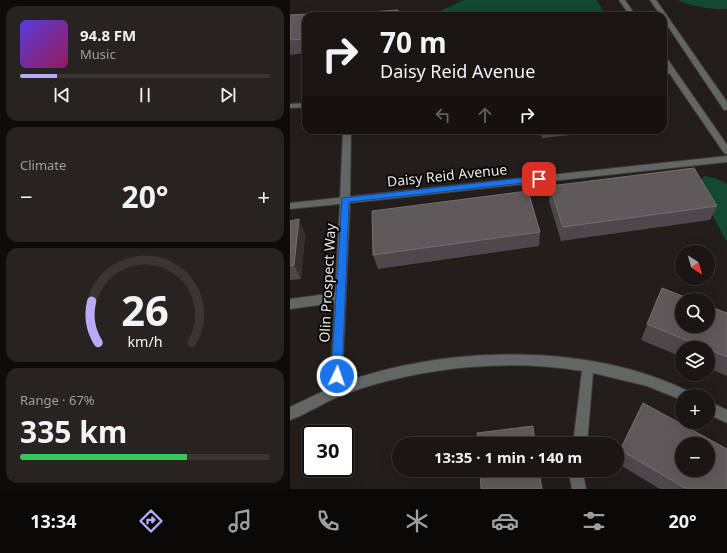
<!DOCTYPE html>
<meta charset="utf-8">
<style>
:root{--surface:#1a1613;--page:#272321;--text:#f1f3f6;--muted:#9f9fa0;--line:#383533;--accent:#b8abf7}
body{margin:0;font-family:"Noto Sans",sans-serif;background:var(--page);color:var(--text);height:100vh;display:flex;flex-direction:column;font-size:15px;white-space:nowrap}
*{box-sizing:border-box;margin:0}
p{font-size:13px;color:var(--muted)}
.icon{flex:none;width:22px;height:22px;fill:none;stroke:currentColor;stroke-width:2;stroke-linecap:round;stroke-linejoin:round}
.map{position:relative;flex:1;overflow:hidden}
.sheet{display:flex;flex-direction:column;gap:6px;padding:6px;background:#0e0c0a;width:290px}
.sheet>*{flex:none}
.guide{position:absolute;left:12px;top:12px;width:365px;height:122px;border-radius:12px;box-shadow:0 4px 16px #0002,0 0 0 1px var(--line);background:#1a1613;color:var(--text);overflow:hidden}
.needle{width:26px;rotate:143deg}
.controls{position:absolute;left:385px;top:245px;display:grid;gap:8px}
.controls a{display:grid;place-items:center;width:40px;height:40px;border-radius:50%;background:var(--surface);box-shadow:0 4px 16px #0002,0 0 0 1px var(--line);font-size:20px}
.speed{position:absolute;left:12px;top:425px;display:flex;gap:8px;font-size:20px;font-weight:700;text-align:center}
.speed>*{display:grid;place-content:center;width:52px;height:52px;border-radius:50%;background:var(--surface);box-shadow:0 4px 16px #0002,0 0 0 1px var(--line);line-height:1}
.speed .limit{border:2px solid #111;border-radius:6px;background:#fff;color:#111}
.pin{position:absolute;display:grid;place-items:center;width:34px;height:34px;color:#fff;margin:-17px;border-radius:8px;box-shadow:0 2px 6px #0006}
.me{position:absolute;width:44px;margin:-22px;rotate:3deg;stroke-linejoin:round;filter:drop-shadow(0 0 3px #0008)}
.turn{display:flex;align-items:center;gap:14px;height:84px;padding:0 12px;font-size:18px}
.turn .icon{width:52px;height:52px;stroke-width:2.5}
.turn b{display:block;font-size:28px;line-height:34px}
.lanes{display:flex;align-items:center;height:38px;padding:0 12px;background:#0003;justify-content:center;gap:20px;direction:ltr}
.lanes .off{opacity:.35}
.big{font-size:30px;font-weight:700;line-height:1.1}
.sheet .card{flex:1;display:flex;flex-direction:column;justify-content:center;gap:6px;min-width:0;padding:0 14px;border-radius:12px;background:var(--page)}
.sheet .dial{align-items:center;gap:0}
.dial svg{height:104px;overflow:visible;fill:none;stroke:var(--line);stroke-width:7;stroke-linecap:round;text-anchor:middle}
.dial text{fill:var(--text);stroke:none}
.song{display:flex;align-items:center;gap:12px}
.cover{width:48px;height:48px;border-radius:6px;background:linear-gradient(135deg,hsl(250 70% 55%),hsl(330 70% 35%))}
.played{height:4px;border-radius:2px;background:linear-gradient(90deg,var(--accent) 15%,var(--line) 15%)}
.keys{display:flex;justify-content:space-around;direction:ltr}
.heat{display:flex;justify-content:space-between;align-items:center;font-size:22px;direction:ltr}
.charge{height:6px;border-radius:3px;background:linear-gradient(90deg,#34c759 67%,var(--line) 0)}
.trip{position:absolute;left:102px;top:437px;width:232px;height:40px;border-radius:20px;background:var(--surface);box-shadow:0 4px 16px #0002,0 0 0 1px var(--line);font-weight:700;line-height:40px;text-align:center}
.menu{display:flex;height:64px;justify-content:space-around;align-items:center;background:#0a0908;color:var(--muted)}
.menu .icon{width:28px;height:28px}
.menu .selected{color:var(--accent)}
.menu b{font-size:18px;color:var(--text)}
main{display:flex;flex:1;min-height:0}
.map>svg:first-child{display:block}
.green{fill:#134833}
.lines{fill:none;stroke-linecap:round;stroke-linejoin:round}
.service-casing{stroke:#3f3a36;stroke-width:2}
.minor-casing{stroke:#3f3a36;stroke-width:2}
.tertiary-casing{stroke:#3f3a36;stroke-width:2}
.service{fill:#626665;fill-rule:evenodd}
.minor{fill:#626665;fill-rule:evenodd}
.tertiary{fill:#626665;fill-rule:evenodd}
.wall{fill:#4e474b}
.shaded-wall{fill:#362f30}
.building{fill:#5f595b;stroke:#756f71;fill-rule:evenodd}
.route{fill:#1a73e8;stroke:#114b97}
.labels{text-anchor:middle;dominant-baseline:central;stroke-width:4;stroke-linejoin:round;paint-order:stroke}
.street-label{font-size:14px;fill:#ece9e5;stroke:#0b0907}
</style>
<main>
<section class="sheet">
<div class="card">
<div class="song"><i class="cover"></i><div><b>94.8 FM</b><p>Music</p></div></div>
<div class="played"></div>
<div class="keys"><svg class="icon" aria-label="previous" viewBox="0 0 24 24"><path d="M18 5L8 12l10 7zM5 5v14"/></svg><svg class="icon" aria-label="pause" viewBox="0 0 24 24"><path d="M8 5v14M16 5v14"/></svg><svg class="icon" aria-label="next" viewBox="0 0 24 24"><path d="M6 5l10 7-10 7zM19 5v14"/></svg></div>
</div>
<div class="card"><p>Climate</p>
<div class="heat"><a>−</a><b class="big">20°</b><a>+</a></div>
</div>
<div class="card dial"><svg viewBox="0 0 100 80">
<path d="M14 69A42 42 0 1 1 86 69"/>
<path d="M14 69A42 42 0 0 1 9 37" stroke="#b8abf7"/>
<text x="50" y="56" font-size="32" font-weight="700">26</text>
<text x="50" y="72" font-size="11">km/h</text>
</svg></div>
<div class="card"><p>Range · 67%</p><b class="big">335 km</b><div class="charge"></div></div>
</section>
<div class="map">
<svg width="437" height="489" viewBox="0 0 437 489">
<rect width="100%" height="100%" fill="#231e19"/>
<g class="green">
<path d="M174,0H307L316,16H151L150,11Z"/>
<path d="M388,0H437V9C423,10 400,6 388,0Z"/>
<path d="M414,176L425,178L437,184V242L407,187Z"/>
</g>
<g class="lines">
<g class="service-casing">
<g id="service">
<path d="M53,130H61L60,200L55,203L50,200Z"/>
<path d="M51,292L55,294L56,297L55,300L51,302L0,309V299Z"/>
</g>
</g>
<g class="minor-casing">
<g id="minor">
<path d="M381,69L385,71L384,73L373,74V70Z"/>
<path d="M16,103V107L0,108V104Z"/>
<path d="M437,156V162L60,203L52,383C157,345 299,342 400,392L402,396H392V400L357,386L303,373L297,444H283L292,371C215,358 128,368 55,394C36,401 19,413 0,420V407L40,388L50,204L0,209V203Z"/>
<path d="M418,401L437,410V423L418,414Z"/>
<path d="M281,470H295L294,479L296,489H282L280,479Z"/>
</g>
</g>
<g class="tertiary-casing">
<g id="tertiary">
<path d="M329,0H335L346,16H340Z"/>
<path d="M360,0H366L437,102V110H434L373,19V16H371Z"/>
<path d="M373,57H376L437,145V154L434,153L373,64Z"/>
</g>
</g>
<use href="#service" class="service"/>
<use href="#minor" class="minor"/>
<use href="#tertiary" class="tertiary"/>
</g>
<g class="wall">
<path d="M20,14L21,16H16V53L0,55V15Z"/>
<path d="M250,130H327L252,138Z"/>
<path d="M260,186L427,206L420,220L271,241L259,201Z"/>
<path d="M0,221L15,234L11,279L0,280Z"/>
<path d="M250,232L249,246L88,269L83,255Z"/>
<path d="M372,288L437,313V376L418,368V348H392V357L351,340Z"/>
<path d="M353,403L437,489H370L327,463V457Z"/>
</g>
<path class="shaded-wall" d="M9,219L15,234L11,279L4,265Z"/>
<g class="building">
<path d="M108,10V16H53V14Z"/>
<path d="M20,14V16H16V33L15,39L0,40V15Z"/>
<path d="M404,168L427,206L273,227L260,186Z"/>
<path d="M238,191L250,232L83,255L82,211Z"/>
<path d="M9,219L4,265L0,266V221Z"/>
<path d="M372,288L402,300H392V326H418V306L437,313V357L418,349V348H415L357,324Z"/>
<path d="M353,403L437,449V489H397L330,450ZM392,444H418V470H392Z"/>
<path d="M243,426L245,444H188L187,433Z"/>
<path d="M190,470H249L252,489H191Z"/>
</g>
<path class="route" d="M249,176L253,179L252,181L59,202L52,376L51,379L47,381L43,379L41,376L52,198Z"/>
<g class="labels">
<g class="street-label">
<text transform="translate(157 175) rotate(-6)">Daisy Reid Avenue</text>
<text transform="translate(37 283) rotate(-87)">Olin Prospect Way</text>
</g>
</g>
</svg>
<div class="controls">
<a><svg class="needle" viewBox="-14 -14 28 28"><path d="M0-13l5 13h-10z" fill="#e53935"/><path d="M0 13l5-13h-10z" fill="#9f9fa0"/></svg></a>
<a><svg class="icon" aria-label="search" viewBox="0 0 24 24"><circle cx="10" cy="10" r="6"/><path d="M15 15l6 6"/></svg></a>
<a><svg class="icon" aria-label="layers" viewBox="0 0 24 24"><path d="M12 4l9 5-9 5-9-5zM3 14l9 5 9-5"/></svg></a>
<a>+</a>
<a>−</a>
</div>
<div class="speed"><div class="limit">30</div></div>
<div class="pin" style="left:249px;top:179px;background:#d93025"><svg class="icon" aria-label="arrive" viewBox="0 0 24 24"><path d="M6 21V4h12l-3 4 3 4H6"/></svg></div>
<svg class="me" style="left:47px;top:376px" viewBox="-20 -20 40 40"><circle r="17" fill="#1a73e8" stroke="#fff" stroke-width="3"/><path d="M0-11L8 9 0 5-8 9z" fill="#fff"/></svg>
<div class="trip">13:35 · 1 min · 140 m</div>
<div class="guide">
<div class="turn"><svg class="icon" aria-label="right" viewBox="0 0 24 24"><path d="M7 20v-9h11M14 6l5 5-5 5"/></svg><div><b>70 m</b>Daisy Reid Avenue</div></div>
<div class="lanes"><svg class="icon off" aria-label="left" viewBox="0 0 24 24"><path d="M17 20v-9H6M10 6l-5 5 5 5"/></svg><svg class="icon off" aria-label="ahead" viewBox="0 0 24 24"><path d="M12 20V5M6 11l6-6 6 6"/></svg><svg class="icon" aria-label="right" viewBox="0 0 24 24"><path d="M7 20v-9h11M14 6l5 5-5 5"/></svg></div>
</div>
</div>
</main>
<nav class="menu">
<b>13:34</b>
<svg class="icon selected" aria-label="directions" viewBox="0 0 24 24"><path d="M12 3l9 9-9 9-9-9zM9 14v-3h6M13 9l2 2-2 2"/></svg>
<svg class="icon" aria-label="music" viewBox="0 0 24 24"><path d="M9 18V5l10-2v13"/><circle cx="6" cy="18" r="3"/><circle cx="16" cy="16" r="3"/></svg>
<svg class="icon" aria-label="phone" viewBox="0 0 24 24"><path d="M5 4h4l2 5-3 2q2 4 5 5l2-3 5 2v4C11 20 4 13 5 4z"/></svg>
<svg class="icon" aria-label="climate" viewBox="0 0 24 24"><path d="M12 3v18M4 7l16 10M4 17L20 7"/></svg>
<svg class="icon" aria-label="car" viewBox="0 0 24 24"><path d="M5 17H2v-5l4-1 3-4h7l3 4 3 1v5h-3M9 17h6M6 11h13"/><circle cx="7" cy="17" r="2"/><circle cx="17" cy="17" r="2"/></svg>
<svg class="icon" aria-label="filters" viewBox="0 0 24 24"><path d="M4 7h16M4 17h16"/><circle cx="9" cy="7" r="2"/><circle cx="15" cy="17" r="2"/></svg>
<b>20°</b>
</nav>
